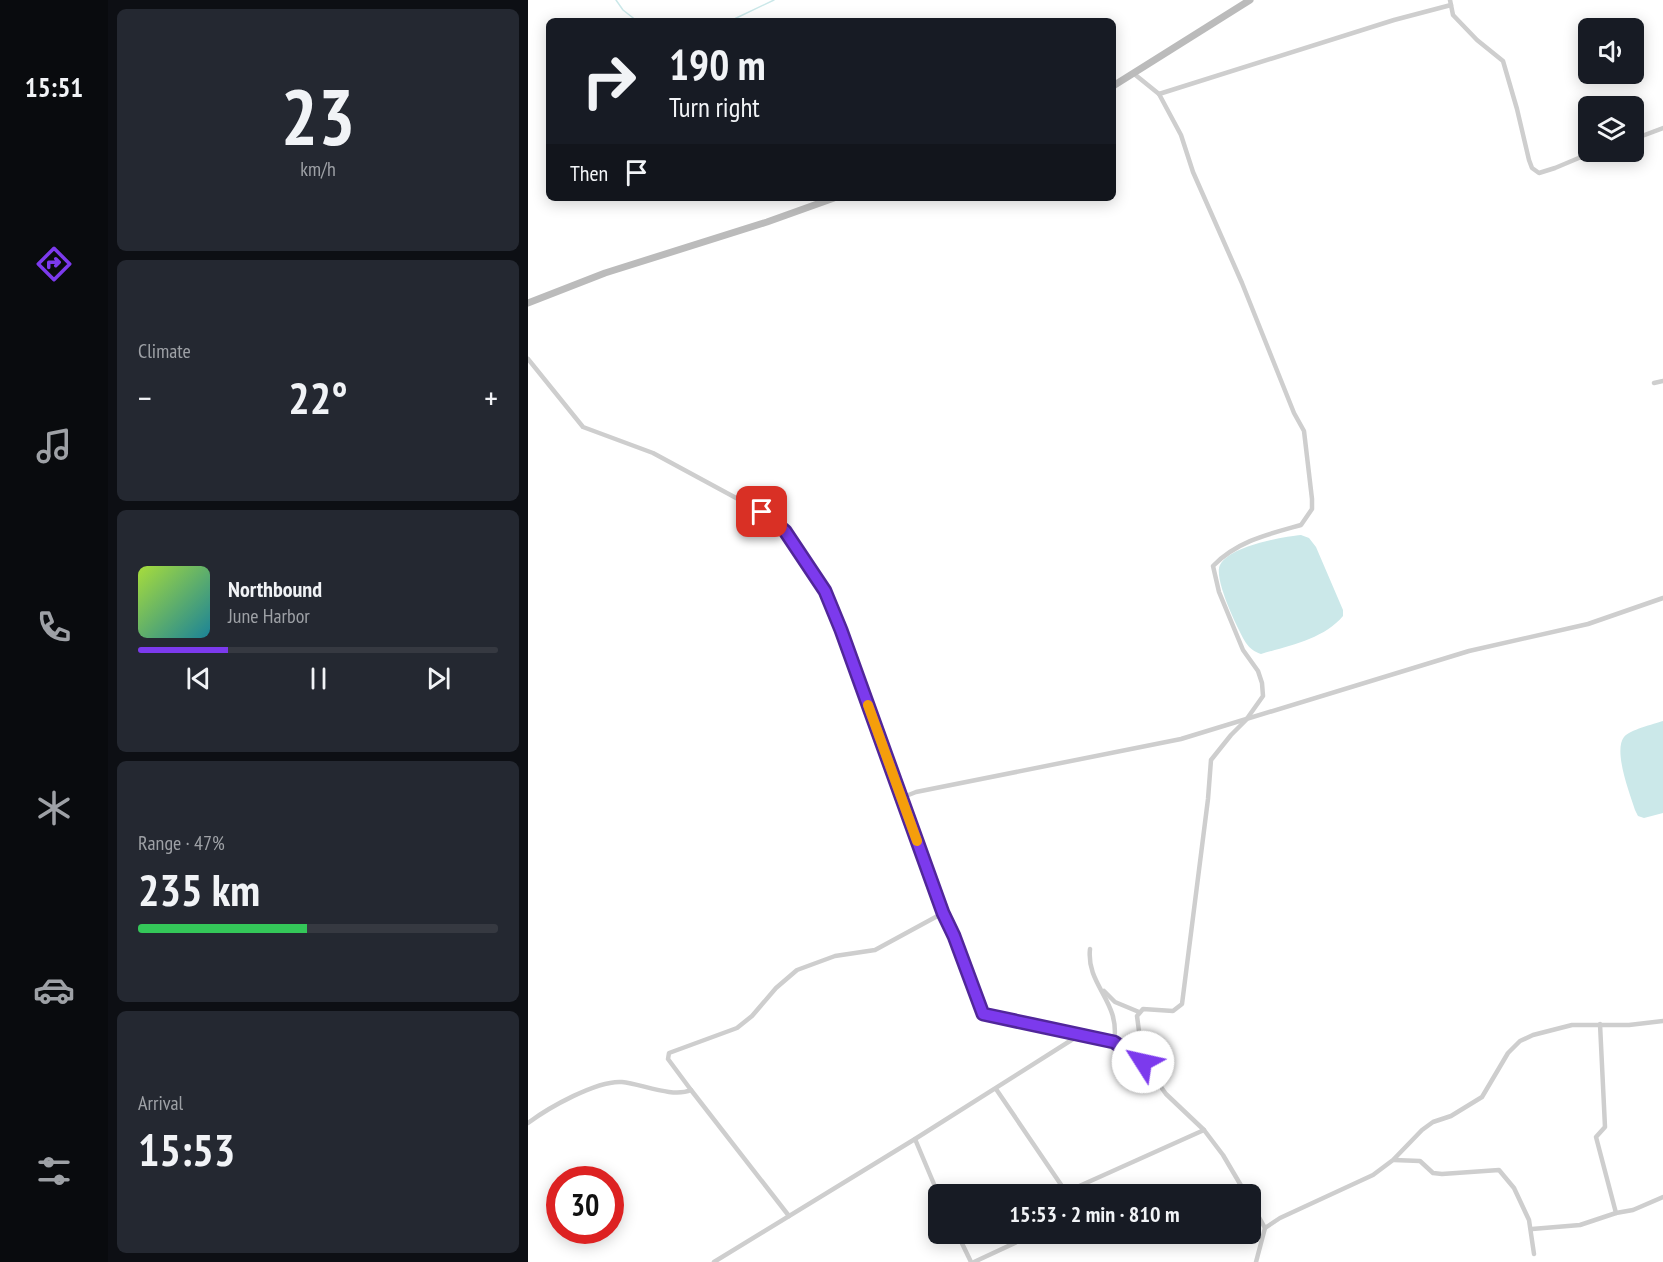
<!DOCTYPE html>
<meta charset="utf-8">
<style>
:root{--surface:#171b24;--page:#242831;--text:#f1f3f6;--muted:#9ea1a6;--line:#363941;--accent:#7c3aed}
body{margin:0;font-family:"PT Sans Narrow",sans-serif;background:var(--page);color:var(--text);height:100vh;display:flex;flex-direction:column;font-size:22px;white-space:nowrap}
*{box-sizing:border-box;margin:0}
p{font-size:20px;color:var(--muted)}
.icon{flex:none;width:33px;height:33px;fill:none;stroke:currentColor;stroke-width:2;stroke-linecap:round;stroke-linejoin:round}
.map{position:relative;flex:1;overflow:hidden}
.side{display:flex;flex-direction:column;gap:9px;padding:9px;background:#0d0f14;width:420px}
.side>*{flex:none}
.banner{position:absolute;left:18px;top:18px;width:570px;height:183px;border-radius:9px;box-shadow:0 3px 15px #0003;background:#171b24;color:var(--text);overflow:hidden}
.tools{position:absolute;left:1050px;top:18px;display:grid;gap:12px}
.tools a{display:grid;place-items:center;width:66px;height:66px;border-radius:9px;background:var(--surface);box-shadow:0 3px 15px #0003;font-size:30px}
.speed{position:absolute;left:18px;top:1166px;display:flex;gap:12px;font-size:30px;font-weight:700;text-align:center}
.speed>*{display:grid;place-content:center;width:78px;height:78px;border-radius:50%;background:var(--surface);box-shadow:0 3px 15px #0003;line-height:1}
.speed .limit{border:9px solid #d22;background:#fff;color:#111}
.pin{position:absolute;display:grid;place-items:center;width:51px;height:51px;color:#fff;margin:-26px;border-radius:12px;box-shadow:0 3px 9px #0006}
.me{position:absolute;width:66px;margin:-33px;rotate:305deg;stroke-linejoin:round;filter:drop-shadow(0 0 4px #0008)}
.turn{display:flex;align-items:center;gap:21px;height:126px;padding:0 24px;font-size:27px}
.turn .icon{width:78px;height:78px;stroke-width:2.5}
.turn b{display:block;font-size:42px;line-height:51px}
.then{display:flex;align-items:center;height:57px;padding:0 24px;background:#0003;gap:12px;font-size:22px}
.big{font-size:45px;font-weight:700;line-height:1.1}
.side .tile{flex:1;display:flex;flex-direction:column;justify-content:center;gap:9px;min-width:0;padding:0 21px;border-radius:9px;background:var(--page)}
.side .dial{align-items:center;gap:0}
.dial b{font-size:78px;line-height:1}
.song{display:flex;align-items:center;gap:18px}
.cover{width:72px;height:72px;border-radius:9px;background:linear-gradient(135deg,hsl(80 70% 55%),hsl(190 70% 35%))}
.played{height:6px;border-radius:3px;background:linear-gradient(90deg,var(--accent) 25%,var(--line) 25%)}
.keys{display:flex;justify-content:space-around;direction:ltr}
.heat{display:flex;justify-content:space-between;align-items:center;font-size:33px;direction:ltr}
.charge{height:9px;border-radius:4px;background:linear-gradient(90deg,#34c759 47%,var(--line) 0)}
.trip{position:absolute;left:400px;top:1184px;width:333px;height:60px;border-radius:9px;background:var(--surface);box-shadow:0 3px 15px #0003;font-weight:700;line-height:60px;text-align:center}
main{display:flex;flex:1;min-height:0}
.tabs{display:flex;flex-direction:column;width:108px;justify-content:space-around;align-items:center;background:#090b0e;color:var(--muted)}
.tabs .icon{width:42px;height:42px}
.tabs .selected{color:var(--accent)}
.tabs b{font-size:27px;color:var(--text)}
.map>svg:first-child{display:block}
.water{fill:#cbe8e9}
.lines{fill:none;stroke-linecap:round;stroke-linejoin:round}
.stream{stroke:#cbe8e9;stroke-width:1.5}
.street{stroke:#cecece;stroke-width:4.5}
.secondary{stroke:#bbb;stroke-width:7}
.route-casing{stroke:#51269a;stroke-width:15}
.route{stroke:#7c3aed;stroke-width:10}
.slow{stroke:#f59e0b;stroke-width:10}
</style>
<main>
<nav class="tabs">
<b>15:51</b>
<svg class="icon selected" aria-label="directions" viewBox="0 0 24 24"><path d="M12 3l9 9-9 9-9-9zM9 14v-3h6M13 9l2 2-2 2"/></svg>
<svg class="icon" aria-label="music" viewBox="0 0 24 24"><path d="M9 18V5l10-2v13"/><circle cx="6" cy="18" r="3"/><circle cx="16" cy="16" r="3"/></svg>
<svg class="icon" aria-label="phone" viewBox="0 0 24 24"><path d="M5 4h4l2 5-3 2q2 4 5 5l2-3 5 2v4C11 20 4 13 5 4z"/></svg>
<svg class="icon" aria-label="climate" viewBox="0 0 24 24"><path d="M12 3v18M4 7l16 10M4 17L20 7"/></svg>
<svg class="icon" aria-label="car" viewBox="0 0 24 24"><path d="M5 17H2v-5l4-1 3-4h7l3 4 3 1v5h-3M9 17h6M6 11h13"/><circle cx="7" cy="17" r="2"/><circle cx="17" cy="17" r="2"/></svg>
<svg class="icon" aria-label="filters" viewBox="0 0 24 24"><path d="M4 7h16M4 17h16"/><circle cx="9" cy="7" r="2"/><circle cx="15" cy="17" r="2"/></svg>
</nav>
<section class="side">
<div class="tile dial"><b>23</b><p>km/h</p></div>
<div class="tile"><p>Climate</p>
<div class="heat"><a>−</a><b class="big">22°</b><a>+</a></div>
</div>
<div class="tile">
<div class="song"><i class="cover"></i><div><b>Northbound</b><p>June Harbor</p></div></div>
<div class="played"></div>
<div class="keys"><svg class="icon" aria-label="previous" viewBox="0 0 24 24"><path d="M18 5L8 12l10 7zM5 5v14"/></svg><svg class="icon" aria-label="pause" viewBox="0 0 24 24"><path d="M8 5v14M16 5v14"/></svg><svg class="icon" aria-label="next" viewBox="0 0 24 24"><path d="M6 5l10 7-10 7zM19 5v14"/></svg></div>
</div>
<div class="tile"><p>Range · 47%</p><b class="big">235 km</b><div class="charge"></div></div>
<div class="tile"><p>Arrival</p><b class="big">15:53</b></div>
</section>
<div class="map">
<svg width="1135" height="1262" viewBox="0 0 1135 1262">
<rect width="100%" height="100%" fill="#fff"/>
<g class="water">
<path d="M773,535L781,538L788,547L815,610V616C796,639 760,646 733,654C727,652 722,649 718,643C710,630 685,578 692,565C702,546 754,537 773,535Z"/>
<path d="M1135,721V813L1116,818L1110,816L1107,810C1102,794 1085,751 1096,737C1101,730 1126,724 1135,721Z"/>
</g>
<g class="lines">
<g class="stream">
<path d="M88,0L95,10L109,21"/>
<path d="M202,21L246,0"/>
</g>
<g class="street">
<path d="M922,0L925,15L949,40L975,61L989,109L1001,160L1004,168L1011,173L1027,168L1065,152"/>
<path d="M605,73L631,94L653,135L665,172L714,283L766,413L776,431L784,499V509L773,525C741,534 709,541 685,566L691,592L715,650L730,671L734,683L735,696L718,720L703,735L683,760L680,799L654,1004L645,1011L615,1009L609,1016L615,1062"/>
<path d="M631,94L866,20L923,5"/>
<path d="M1106,139L1135,128"/>
<path d="M0,359L55,427L125,453L234,512L257,531L297,591L313,630L415,913L427,936L455,1014L586,1042L615,1062L638,1094L676,1130L695,1155L718,1194"/>
<path d="M1126,383L1135,381"/>
<path d="M373,798L388,792L653,739L941,651L1060,624L1135,598"/>
<path d="M562,949C558,986 593,1001 586,1042"/>
<path d="M576,991L587,1002L611,1012"/>
<path d="M1072,1024L1077,1127L1068,1137L1088,1213"/>
<path d="M468,1089L538,1192L676,1130"/>
<path d="M163,1090L261,1216"/>
<path d="M0,1123C20,1108 69,1080 94,1082C114,1084 144,1098 163,1090L140,1059L141,1053L209,1028L224,1016L248,988L269,970L307,956L347,950L415,913"/>
<path d="M387,1139L411,1196"/>
<path d="M866,1160L892,1161L905,1173L914,1174L971,1170L986,1188L1001,1220L1006,1254"/>
<path d="M723,1203L737,1228"/>
<path d="M1004,1229L1052,1225L1088,1213L1105,1210L1135,1197"/>
<path d="M429,1233L443,1262"/>
<path d="M186,1262L387,1139L553,1034"/>
<path d="M446,1262L508,1233"/>
<path d="M728,1262L737,1228L752,1218L845,1175L865,1160L894,1130L905,1122L923,1116L954,1097L980,1053L992,1041L1005,1035L1044,1025H1101L1135,1021"/>
</g>
<g class="secondary">
<path d="M585,86L722,0"/>
<path d="M0,303L77,273L239,222L306,198"/>
</g>
</g>
<g class="lines">
<g class="route-casing">
<path id="route" d="M234,512L257,531L297,591L313,630L415,913L426,936L455,1014L586,1042L615,1062"/>
</g>
<use href="#route" class="route"/>
<path class="slow" d="M340,705L389,841"/>
</g>
</svg>
<div class="tools">
<a><svg class="icon" aria-label="sound" viewBox="0 0 24 24"><path d="M4 9h4l5-4v14l-5-4H4zM17 9q2 3 0 6"/></svg></a>
<a><svg class="icon" aria-label="layers" viewBox="0 0 24 24"><path d="M12 4l9 5-9 5-9-5zM3 14l9 5 9-5"/></svg></a>
</div>
<div class="speed"><div class="limit">30</div></div>
<div class="pin" style="left:234px;top:512px;background:#d93025"><svg class="icon" aria-label="arrive" viewBox="0 0 24 24"><path d="M6 21V4h12l-3 4 3 4H6"/></svg></div>
<svg class="me" style="left:615px;top:1062px" viewBox="-20 -20 40 40"><circle r="19" fill="#fff"/><path d="M0-13L10 11 0 6-10 11z" fill="#7c3aed"/></svg>
<div class="trip">15:53 · 2 min · 810 m</div>
<div class="banner">
<div class="turn"><svg class="icon" aria-label="right" viewBox="0 0 24 24"><path d="M7 20v-9h11M14 6l5 5-5 5"/></svg><div><b>190 m</b>Turn right</div></div>
<div class="then">Then<svg class="icon" aria-label="arrive" viewBox="0 0 24 24"><path d="M6 21V4h12l-3 4 3 4H6"/></svg></div>
</div>
</div>
</main>
